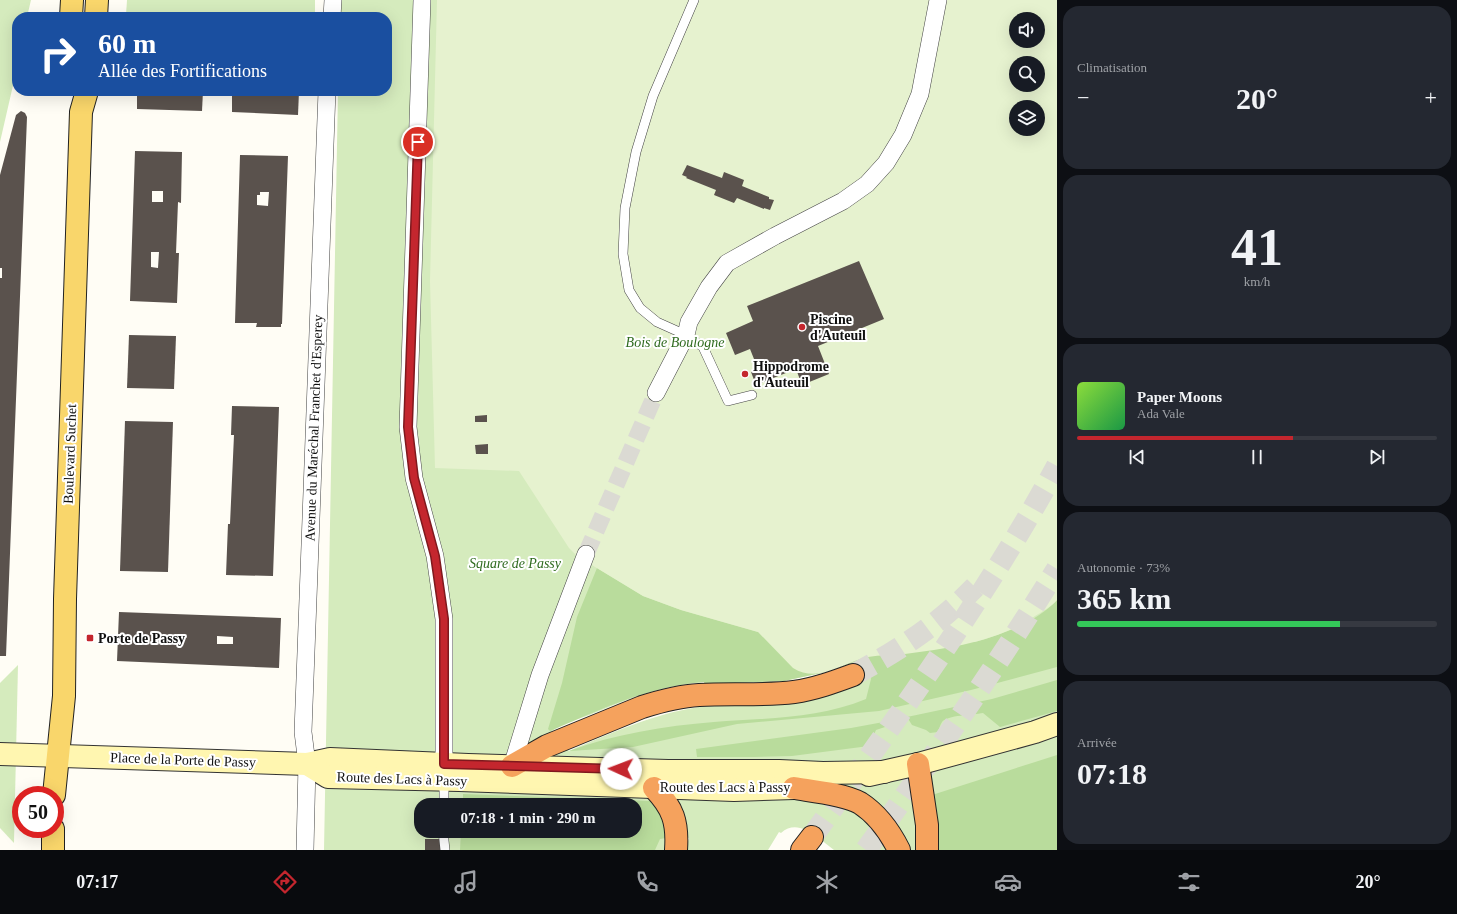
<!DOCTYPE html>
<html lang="fr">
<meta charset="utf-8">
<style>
:root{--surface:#171b24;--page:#242831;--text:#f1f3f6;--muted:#9ea1a6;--line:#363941;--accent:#c4262e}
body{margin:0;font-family:Georgia,serif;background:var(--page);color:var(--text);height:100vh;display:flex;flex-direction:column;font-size:15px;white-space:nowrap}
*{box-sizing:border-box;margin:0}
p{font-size:13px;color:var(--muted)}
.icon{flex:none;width:22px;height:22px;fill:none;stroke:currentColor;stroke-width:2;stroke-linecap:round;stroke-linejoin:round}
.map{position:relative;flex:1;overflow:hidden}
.drawer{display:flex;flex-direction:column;gap:6px;padding:6px;background:#0d0f14;width:400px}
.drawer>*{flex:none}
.banner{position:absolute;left:12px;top:12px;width:380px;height:84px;border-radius:16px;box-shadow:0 4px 16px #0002;background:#1a4fa0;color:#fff;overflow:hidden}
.fabs{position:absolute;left:1009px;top:12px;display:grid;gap:8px}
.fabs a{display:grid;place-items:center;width:36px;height:36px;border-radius:50%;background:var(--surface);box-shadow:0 4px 16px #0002;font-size:20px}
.speed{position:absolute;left:12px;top:786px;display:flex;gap:8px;font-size:20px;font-weight:700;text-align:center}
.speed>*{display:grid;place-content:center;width:52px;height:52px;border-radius:50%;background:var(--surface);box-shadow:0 4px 16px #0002;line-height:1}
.speed .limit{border:6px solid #d22;background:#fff;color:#111}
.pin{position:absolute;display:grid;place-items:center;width:34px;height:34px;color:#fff;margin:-17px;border:2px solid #fff;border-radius:50%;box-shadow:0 1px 4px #0007}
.me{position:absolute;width:44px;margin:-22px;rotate:272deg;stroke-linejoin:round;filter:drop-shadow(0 0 3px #0008)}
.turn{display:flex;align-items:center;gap:14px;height:84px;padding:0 20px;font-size:18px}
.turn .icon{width:52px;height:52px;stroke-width:2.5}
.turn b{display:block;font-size:28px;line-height:34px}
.big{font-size:30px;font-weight:800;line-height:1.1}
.drawer .tile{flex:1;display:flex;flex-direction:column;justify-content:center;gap:6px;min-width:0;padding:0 14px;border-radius:16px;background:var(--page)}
.drawer .dial{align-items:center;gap:0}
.dial b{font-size:52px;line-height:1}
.song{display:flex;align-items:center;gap:12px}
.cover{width:48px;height:48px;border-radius:6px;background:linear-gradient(135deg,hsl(90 70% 55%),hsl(140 70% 35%))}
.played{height:4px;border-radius:2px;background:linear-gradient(90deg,var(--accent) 60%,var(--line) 60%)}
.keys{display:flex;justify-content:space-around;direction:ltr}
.heat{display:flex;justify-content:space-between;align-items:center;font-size:22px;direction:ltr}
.charge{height:6px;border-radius:3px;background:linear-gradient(90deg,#34c759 73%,var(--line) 0)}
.trip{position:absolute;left:414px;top:798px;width:228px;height:40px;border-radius:16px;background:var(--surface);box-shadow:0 4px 16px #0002;font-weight:800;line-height:40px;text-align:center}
.tabs{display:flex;height:64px;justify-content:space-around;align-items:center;background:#090b0e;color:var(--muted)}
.tabs .icon{width:28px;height:28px}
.tabs .active{color:var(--accent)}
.tabs b{font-size:18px;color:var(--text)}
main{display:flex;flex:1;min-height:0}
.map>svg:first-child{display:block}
.green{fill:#d5ebbd;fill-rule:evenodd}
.forest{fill:#b9dc9c}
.pitch{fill:#e6f2cf;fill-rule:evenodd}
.building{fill:#5a524d;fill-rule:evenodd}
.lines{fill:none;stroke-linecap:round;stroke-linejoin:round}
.street-tunnel{stroke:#dbdad3;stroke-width:17;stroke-dasharray:17 8;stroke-linecap:butt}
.highway-tunnel{stroke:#dbdad3;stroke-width:22;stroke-dasharray:22 11;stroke-linecap:butt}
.lane-casing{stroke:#444;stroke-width:10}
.street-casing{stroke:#444;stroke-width:18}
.secondary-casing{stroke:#333;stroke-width:24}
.primary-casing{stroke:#222;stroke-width:24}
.highway-casing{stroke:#222;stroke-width:24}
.lane{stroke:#fff;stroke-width:9}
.street{stroke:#fff;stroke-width:17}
.secondary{stroke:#fff6b0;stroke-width:22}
.primary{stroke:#f9d66b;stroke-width:22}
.highway{stroke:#f5a25d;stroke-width:22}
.route-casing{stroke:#7f191e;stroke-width:10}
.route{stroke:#c4262e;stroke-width:7}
.poi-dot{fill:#c4262e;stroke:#fff;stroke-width:1.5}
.labels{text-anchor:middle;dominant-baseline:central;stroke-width:4;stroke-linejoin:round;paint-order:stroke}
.poi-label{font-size:14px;font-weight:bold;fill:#111;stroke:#fff;text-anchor:start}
.park-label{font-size:14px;font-style:italic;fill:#2f6b1f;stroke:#fff}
.street-label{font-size:14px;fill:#111;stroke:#fff}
</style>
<main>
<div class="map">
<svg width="1057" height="850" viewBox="0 0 1057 850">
<rect width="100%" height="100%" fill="#fffdf5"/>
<g class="green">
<path d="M0,0H31L27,17H17V68L0,142Z"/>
<path d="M127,0H315V17H128L126,15Z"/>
<path d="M341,0H1057V850H834C819,839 799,817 781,833L779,832L768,850H686L689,838L686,837L666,850H324L338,91H387V17H340ZM1016,19H1038V41H1016ZM1016,63H1038V85H1016ZM1016,107H1038V129H1016ZM848,664L857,682L699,705V707C653,714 611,733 569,751L550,732C563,724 578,719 592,714C631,698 662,685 704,682L705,684L784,681L821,673ZM421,805H635V831H421Z"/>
<path d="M18,665L14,843L0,828V683Z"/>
</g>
<g class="forest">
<path d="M597,568L643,596L681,610L758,632L975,642C1003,634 1037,622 1057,600V667L971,690L879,711L737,724L633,747L569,751C615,734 664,726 714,722C764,718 818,719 866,699L871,679L867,658L821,673L784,681L705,684L704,682C648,686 600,710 550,731L548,729L562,683L577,617Z"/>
<path d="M1057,680V711L1000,727L983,713C973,715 947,715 942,722C940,725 939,729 938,732L930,733L926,730L912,725L907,717L992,699Z"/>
<path d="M889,721L891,725L876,730L869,746L792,756L753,757H697L696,749L851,728Z"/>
<path d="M1057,755V850H937L932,795Z"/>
<path d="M463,794L651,801L660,815L667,835L666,838L660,839L655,850H460L461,831H635V805H463Z"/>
</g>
<path class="pitch" d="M437,0H1057V600C1051,607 1043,611 1035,616C997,642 950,648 905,654C893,655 880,655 868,657C843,662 819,684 793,668L758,632L681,610L643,596L577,556L569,548L519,471L435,468L430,281ZM1016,19H1038V41H1016ZM1016,63H1038V85H1016ZM1016,107H1038V129H1016Z"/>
<g class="building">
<path d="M137,91H203L202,111L137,109Z"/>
<path d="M232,91H299L298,115L232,112Z"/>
<path d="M21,111L25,113L27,117L6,656H0V278H2V268H0V175L16,115Z"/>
<path d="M135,151L182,152L181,203L178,202L176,253H179L177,303L130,301ZM152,191H163V202H152ZM151,252H159L158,268L151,267Z"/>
<path d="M240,155L288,156L282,324H281V327H256L257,323H235ZM260,192H269L268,206L257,205V195H260Z"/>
<path d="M687,165L722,178L724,172L744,180L742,186L769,197V199L774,200L770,210L764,208V209L737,198L734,203L714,195L716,190L686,178L687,177L682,175Z"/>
<path d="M859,261L884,319L818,346L829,374L802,385L796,369L756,385L751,372L758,369L750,349L735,355L726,333L753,321L747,306Z"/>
<path d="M129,335L176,336L174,389L127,388Z"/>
<path d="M232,406L279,407L273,576L226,575L228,524H230L234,435H231Z"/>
<path d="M487,415V422H475V416Z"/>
<path d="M125,421L173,422L168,572L120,571Z"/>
<path d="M488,444V454H476L475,445Z"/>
<path d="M119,612L281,618L279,668L117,661ZM217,636L233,637V644H217Z"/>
<rect x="425" y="839" width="16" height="11"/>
</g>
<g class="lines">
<path class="street-tunnel" d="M586,554L656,393"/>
<g class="highway-tunnel">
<path d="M853,675C898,651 939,624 975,587"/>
<path d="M812,837C898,716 986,597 1057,466"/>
<path d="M866,850C933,758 997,666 1057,569"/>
</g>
<g class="lane-casing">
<g id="lane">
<path d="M694,0L653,96L636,152L625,208L623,254L629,290L640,308L657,322L686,335L703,347L728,401L752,395"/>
<path d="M444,805V780"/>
<path d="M443,831L445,850"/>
</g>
</g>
<g class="street-casing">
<g id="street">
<path d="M422,0L408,427L414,478L435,556L444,619V776"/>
<path d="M332,17L333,0"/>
<path d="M656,393L686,335L689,322L709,287L727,263L775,236L843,201L867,184L886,163L903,135L920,94L938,0"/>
<path d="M512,766L540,675L586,554"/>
<path d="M305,850L307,764L303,732L327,91"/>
</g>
</g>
<g class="secondary-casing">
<g id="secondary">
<path d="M0,754L307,764L330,759L468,765L668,771H779L823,773L884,772"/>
<path d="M307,764L328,777L459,780L734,790L794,788L812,786"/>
<path d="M869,775L918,764L1035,732L1057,724"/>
</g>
</g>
<g class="primary-casing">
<g id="primary">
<path d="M71,17L72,0"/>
<path d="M96,17L97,0"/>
<path d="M54,795L64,696L65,599L81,112L87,91"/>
<path d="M53,850V829"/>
</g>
</g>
<g class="highway-casing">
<g id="highway">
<path d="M918,764L927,825V850"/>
<path d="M512,766L547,746L642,707C661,701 680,696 699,695C731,693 763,696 794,692C815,689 834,682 853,675"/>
<path d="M654,788C673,808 678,822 676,850"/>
<path d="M794,788C812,791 844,794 860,803C877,814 890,832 899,850"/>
<path d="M802,850L812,837"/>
</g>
</g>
<use href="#lane" class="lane"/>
<use href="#street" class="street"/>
<use href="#secondary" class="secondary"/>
<use href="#primary" class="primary"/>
<use href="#highway" class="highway"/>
</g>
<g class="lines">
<g class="route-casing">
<path id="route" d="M418,142L408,427L414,478L435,556L444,619V764L621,769"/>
</g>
<use href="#route" class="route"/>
</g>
<g class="poi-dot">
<circle cx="802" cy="327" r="4"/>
<circle cx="745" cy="374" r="4"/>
<rect x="86" y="634" width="8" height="8" rx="2"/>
</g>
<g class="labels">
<g class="poi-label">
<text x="810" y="319">Piscine<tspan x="810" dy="16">d'Auteuil</tspan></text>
<text x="753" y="366">Hippodrome<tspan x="753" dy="16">d'Auteuil</tspan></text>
<text x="98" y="638">Porte de Passy</text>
</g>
<g class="park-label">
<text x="675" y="342">Bois de Boulogne</text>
<text x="515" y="563">Square de Passy</text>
</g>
<g class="street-label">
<text transform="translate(314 428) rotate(-88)">Avenue du Maréchal Franchet d'Esperey</text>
<text transform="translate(70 454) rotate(-88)">Boulevard Suchet</text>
<text transform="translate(183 760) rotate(2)">Place de la Porte de Passy</text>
<text transform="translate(402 779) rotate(2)">Route des Lacs à Passy</text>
<text x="725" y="787">Route des Lacs à Passy</text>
</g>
</g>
</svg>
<div class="fabs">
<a><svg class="icon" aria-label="sound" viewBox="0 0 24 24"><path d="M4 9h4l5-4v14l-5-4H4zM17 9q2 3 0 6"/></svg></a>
<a><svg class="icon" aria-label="search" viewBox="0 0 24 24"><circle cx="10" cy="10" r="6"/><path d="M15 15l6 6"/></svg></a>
<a><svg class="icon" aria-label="layers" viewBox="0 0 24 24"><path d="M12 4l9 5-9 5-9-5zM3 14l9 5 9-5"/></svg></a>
</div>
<div class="speed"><div class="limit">50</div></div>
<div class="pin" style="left:418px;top:142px;background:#d93025"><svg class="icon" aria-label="arrive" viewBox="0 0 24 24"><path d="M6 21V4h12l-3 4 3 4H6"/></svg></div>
<svg class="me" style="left:621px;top:769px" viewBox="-20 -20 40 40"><circle r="19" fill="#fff"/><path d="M0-13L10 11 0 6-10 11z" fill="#c4262e"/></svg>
<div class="trip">07:18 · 1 min · 290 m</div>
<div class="banner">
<div class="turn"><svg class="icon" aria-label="right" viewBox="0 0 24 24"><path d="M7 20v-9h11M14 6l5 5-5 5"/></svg><div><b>60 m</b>Allée des Fortifications</div></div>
</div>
</div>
<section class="drawer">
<div class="tile"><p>Climatisation</p>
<div class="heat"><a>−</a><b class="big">20°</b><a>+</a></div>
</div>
<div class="tile dial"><b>41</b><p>km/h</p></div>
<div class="tile">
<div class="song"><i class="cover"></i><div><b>Paper Moons</b><p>Ada Vale</p></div></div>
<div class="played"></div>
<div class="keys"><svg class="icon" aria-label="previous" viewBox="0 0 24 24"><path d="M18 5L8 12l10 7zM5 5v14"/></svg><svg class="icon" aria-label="pause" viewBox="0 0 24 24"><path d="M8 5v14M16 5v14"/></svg><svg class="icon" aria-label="next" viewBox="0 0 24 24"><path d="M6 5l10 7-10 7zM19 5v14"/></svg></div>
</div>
<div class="tile"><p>Autonomie · 73%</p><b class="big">365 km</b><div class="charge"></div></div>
<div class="tile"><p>Arrivée</p><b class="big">07:18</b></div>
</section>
</main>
<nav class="tabs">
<b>07:17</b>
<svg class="icon active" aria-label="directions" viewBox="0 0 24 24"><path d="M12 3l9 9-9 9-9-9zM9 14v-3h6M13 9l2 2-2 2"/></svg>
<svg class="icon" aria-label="music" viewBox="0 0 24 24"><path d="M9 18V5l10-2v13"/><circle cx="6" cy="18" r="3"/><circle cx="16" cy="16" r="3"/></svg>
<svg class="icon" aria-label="phone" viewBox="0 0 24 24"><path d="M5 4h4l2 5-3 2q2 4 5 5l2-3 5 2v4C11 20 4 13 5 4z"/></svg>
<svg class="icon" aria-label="climate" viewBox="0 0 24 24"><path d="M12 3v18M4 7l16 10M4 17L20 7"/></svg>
<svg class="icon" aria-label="car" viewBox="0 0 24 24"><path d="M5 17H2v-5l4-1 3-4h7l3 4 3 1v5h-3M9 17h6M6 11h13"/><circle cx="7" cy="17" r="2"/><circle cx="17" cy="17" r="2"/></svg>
<svg class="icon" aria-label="filters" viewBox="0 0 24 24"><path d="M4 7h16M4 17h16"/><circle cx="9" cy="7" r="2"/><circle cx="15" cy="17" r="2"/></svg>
<b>20°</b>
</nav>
